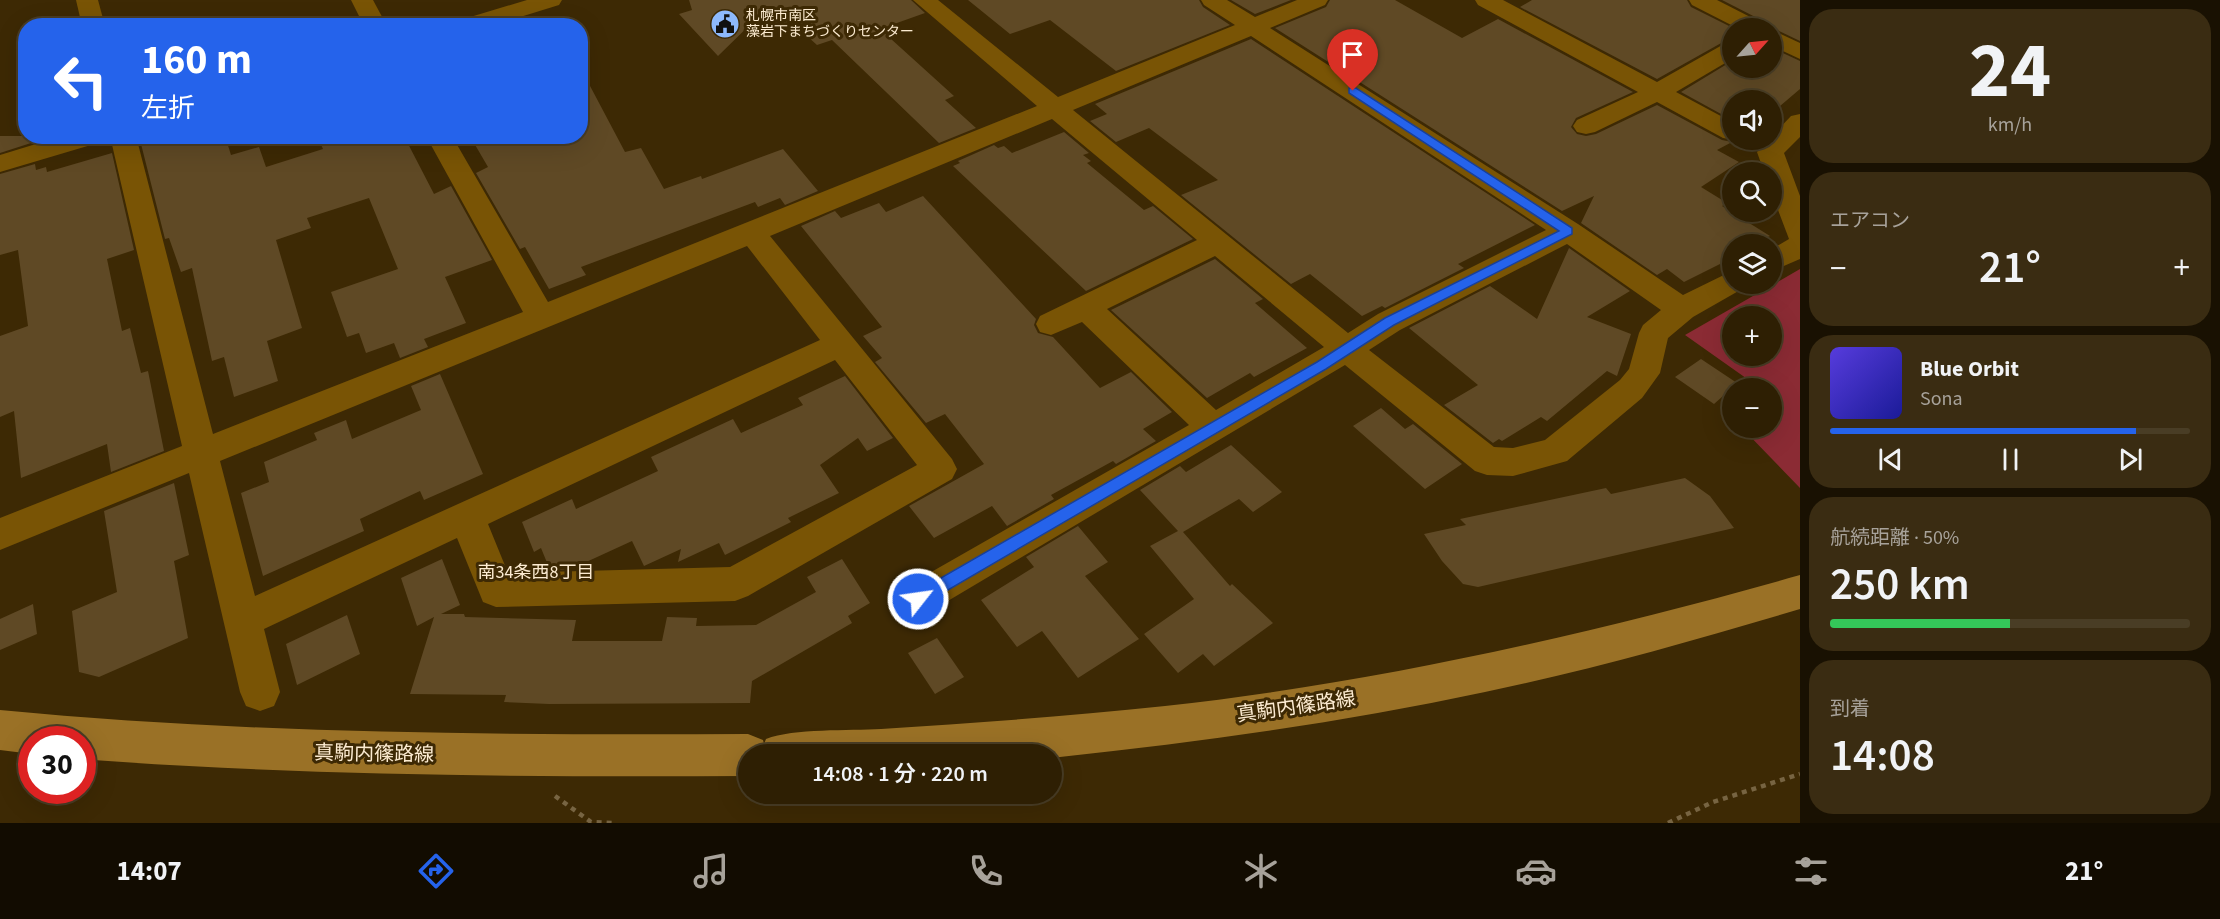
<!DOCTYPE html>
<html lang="ja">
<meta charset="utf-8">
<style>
:root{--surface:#2e1f03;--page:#3a2c12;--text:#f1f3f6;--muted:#a7a29a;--line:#493d25;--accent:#2563eb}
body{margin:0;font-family:"Source Sans 3","Noto Sans JP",sans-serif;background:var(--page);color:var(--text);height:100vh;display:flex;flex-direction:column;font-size:22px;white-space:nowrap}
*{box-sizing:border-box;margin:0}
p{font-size:20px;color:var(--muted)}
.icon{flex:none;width:33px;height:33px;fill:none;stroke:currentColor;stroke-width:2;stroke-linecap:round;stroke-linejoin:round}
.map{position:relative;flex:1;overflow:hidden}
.drawer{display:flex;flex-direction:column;gap:9px;padding:9px;background:#191102;width:420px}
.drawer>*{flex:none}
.banner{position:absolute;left:18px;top:18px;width:570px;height:126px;border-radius:24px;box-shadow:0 6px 24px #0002,0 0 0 2px var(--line);background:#2563eb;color:#fff;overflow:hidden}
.needle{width:39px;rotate:63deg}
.buttons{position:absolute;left:1722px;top:18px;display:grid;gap:12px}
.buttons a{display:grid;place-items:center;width:60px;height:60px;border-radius:50%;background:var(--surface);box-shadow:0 6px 24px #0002,0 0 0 2px var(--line);font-size:30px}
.speed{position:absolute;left:18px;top:726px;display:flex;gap:12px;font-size:30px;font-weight:700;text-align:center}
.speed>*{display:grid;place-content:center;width:78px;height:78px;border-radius:50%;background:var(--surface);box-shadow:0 6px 24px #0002,0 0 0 2px var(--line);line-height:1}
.speed .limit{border:9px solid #d22;background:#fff;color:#111}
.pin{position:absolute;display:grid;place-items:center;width:51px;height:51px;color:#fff;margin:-62px -26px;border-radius:50% 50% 50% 0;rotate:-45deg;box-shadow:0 0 6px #0007}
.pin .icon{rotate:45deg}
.me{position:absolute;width:66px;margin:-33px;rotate:60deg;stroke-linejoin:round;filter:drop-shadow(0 0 4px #0008)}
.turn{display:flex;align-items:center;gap:21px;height:126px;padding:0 24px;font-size:27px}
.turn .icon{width:78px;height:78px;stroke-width:2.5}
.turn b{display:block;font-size:42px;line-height:51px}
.big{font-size:45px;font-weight:600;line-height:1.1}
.drawer .tile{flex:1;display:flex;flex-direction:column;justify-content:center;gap:9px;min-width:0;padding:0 21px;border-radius:24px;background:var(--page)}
.drawer .dial{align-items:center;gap:0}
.dial b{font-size:78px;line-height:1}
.song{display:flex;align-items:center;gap:18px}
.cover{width:72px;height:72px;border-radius:9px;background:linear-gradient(135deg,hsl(250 70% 55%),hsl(240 70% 35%))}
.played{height:6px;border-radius:3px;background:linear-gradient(90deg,var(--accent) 85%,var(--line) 85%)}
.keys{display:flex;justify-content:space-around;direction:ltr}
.heat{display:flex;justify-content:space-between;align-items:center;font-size:33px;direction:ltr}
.charge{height:9px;border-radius:4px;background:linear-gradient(90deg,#34c759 50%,var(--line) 0)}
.trip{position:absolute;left:738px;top:744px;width:324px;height:60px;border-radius:30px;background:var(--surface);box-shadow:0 6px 24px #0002,0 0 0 2px var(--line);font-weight:600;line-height:60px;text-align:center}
.dock{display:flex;height:96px;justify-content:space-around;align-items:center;background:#120c01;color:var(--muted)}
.dock .icon{width:42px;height:42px}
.dock .on{color:var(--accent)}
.dock b{font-size:27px;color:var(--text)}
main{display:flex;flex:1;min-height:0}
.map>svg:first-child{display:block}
.green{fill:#8b2b34;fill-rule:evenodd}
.building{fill:#5f4925}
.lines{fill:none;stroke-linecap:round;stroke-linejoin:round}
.path{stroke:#776442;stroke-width:4.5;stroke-dasharray:5 5;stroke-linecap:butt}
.minor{fill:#795405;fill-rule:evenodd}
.major{fill:#9a7126;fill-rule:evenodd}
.route{fill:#2563eb;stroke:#184099;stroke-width:1.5}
.labels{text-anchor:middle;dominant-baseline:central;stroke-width:6;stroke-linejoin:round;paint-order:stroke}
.far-poi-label{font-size:14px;fill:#fcebd1;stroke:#3d2904;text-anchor:start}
.neighbourhood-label{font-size:18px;fill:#fcebd1;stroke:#3d2904}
.near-street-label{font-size:20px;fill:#fcebd1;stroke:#3d2904}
</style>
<main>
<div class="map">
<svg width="1800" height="823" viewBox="0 0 1800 823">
<rect width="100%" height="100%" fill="#3d2904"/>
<path class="green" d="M1800,269V488L1742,428H1772V388H1760L1685,335ZM1732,316H1772V356H1732Z"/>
<g class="building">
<path d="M689,0H911L925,13L880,29L954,96L945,100L976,128L939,143L832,40L817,45L797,27L782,32L762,13L718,56L679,14L692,10Z"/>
<path d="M968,0H1199L1203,7L1230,25L1116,71L1050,20L1010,34Z"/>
<path d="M1231,0H1291L1255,14Z"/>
<path d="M1330,0H1395L1462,38L1498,19L1633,92L1576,118L1571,127L1577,134L1586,136L1596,134L1657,105L1722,140L1732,142L1717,150L1739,162L1701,187L1727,203L1722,206L1770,236L1752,244H1732V258L1684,282L1667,269L1657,275L1581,223L1594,196L1562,211L1275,28L1326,7Z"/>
<path d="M1532,0H1687L1691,7L1733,28L1732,40L1723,42L1657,79L1520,7Z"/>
<path d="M1722,0H1800V41L1773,28H1768L1763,21Z"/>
<path d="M1251,39L1535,225L1458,264L1464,268L1385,308L1382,306L1362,316L1310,274L1291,284L1181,195L1218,180L1149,128L1116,142L1090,121L1107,114L1095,104Z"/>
<path d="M1772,48L1800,61V89L1772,113V100H1732V120L1681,92L1732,61V68H1772Z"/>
<path d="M580,67L625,152L641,148L664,189L701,176L702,179L783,149L818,191L785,205L780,198L758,207L755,202L581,267L586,275L549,289L525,247L520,249L476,173L488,167L474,143L493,136H580Z"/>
<path d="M1064,132L1089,153L1083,155L1091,161L1087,163L1144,210L1153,206L1193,239L1086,291L953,166L960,163L958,161L994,145L998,148L1004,146L1012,153Z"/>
<path d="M0,136H30L31,143L0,153Z"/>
<path d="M139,136H225L231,155L259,147L266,167L323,149L317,136H404L434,194L451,186L492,260L445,277L466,323L424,339L428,347L400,358L394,343L366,353L359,333L347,337L331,292L398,269L369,198L307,218L311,228L276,240L302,328L267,341L278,381L234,397L224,357L212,361L192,268L181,272L169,238L165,239Z"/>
<path d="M112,153L134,250L107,259L122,331L130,328L141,373L148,371L164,451L111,472L107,444L21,478L14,411L0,417V336L28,326L18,250L0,255V174L35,164L36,170L46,167L47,172Z"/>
<path d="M923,196L1036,319L1034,325L1038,333L1053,337L1100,388L1131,372L1172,412L1143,429L1156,441L1116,464L1113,461L1051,495L1054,499L1007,526L992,506L934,538L909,506L984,464L945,414L926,423L875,362L882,358L863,336L882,327L801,226L835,211L841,218L879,203L886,212Z"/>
<path d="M1569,248L1630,291L1587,317L1631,334L1617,376L1607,371L1547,421L1541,417L1502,441L1499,439L1493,443L1444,405L1478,385L1409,328L1490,286L1537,319Z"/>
<path d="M1215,259L1263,299L1255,303L1307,348L1254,377L1250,373L1207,398L1111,310Z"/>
<path d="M1701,359L1740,385L1732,388L1714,404L1675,377Z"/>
<path d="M440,374L483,474L424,500L420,491L360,519L364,531L263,576L241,493L269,482L264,462L317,440L314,433L346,420L352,439L421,410L411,386Z"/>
<path d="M845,376L893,438L867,451L858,438L820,465L839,493L788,518L791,522L725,555L719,543L678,562L681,549L644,566L632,541L571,569L550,570L541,548L534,552L522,522L572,499L576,509L658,471L651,457L733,419L741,433L803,405L798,398Z"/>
<path d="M1381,408L1405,429L1413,424L1462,464L1425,489L1353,426Z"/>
<path d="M1231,445L1282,492L1253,512L1239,499L1183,532L1230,586L1232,584L1273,623L1214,666L1203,654L1178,673L1144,634L1194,599L1150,546L1178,531L1140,490L1180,466L1186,472Z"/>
<path d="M1685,478L1710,496L1734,528L1478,587L1463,584L1442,561L1424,534L1466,525L1460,519L1606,488L1611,494Z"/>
<path d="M174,483L189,555L174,561L188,638L99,677L79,672L72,611L117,592L104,511Z"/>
<path d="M1078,526L1108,562L1085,576L1139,639L1078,678L1042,631L1017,647L981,600L1034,567L1026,557Z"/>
<path d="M442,559L460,605L441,614H464L465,617L576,620L572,641H662L667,617L697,618L696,626L756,625L816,592L807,577L842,559L870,603L848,616L852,623L752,681L750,703L549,704L504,702L506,695L410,694L434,617L417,626L401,578Z"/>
<path d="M33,604L37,634L0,650V619Z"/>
<path d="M347,615L360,654L297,685L286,644Z"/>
<path d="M937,638L964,677L935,694L908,653Z"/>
</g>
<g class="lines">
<g class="path">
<path d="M555,796L591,822L612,823"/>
<path d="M1668,823L1713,802L1800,774"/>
</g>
<g class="minor">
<path d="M76,0H98L105,26H82Z"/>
<path d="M351,0H373L387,26H364Z"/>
<path d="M527,0H562L559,5L491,26H454L457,21Z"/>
<path d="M913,0H938L1058,97L1235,25L1204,5L1201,0H1227L1255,17L1297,0H1328L1325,5L1270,28L1578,224L1683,295L1732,271V284H1746L1742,289L1693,317L1668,338L1660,373L1642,398L1567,461L1513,476L1487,475L1475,471L1345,365L931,611L918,616L905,611L899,599L905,587L1189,425L1082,322L1051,335L1040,332L1036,324L1040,316L1197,240L1052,119L770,236L952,459L957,469L952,479L748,596L735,601L496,607L483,602L457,538L264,629L280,692L274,706L260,711L246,706L240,692L189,473L0,550V518L182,446L110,136H136L213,434L523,312L426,136H452L548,302L1037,106ZM1251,36L1546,230L1378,314L1348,333L1073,110ZM1567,244L1661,310L1643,325L1639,333L1629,369L1620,380L1545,440L1513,448L1494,447L1369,350L1400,330ZM747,246L820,340L255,596L220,461ZM1215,256L1324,347L1216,410L1107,309ZM835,360L917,465L730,567L508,573L488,524Z"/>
<path d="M1475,0H1503L1657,82L1724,44L1732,42V59L1676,92L1732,122L1734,140L1723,138L1657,102L1595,132L1586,134L1577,132L1573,126L1577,120L1638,92L1478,5Z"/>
<path d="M1689,0H1717L1762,23L1766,28H1737L1692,5Z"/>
<path d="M1772,30L1800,43V59L1772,46Z"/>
<path d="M1800,114V137L1784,153L1800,196V259L1772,271V249L1789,239L1772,194V172H1764L1757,152L1767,140H1772V136L1791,116Z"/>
<path d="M62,136H105L101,142L0,172V155Z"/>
</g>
<path class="major" d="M1800,575V609C1696,640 1591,670 1485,692C1344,722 1203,742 1060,757L1052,758V754H748V776C529,777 312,776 93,760L82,759V740H32V754L0,750V710C249,734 498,735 748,734L763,740L764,744L766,739C794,728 849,731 881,729C976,723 1070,716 1165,706C1381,682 1592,634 1800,575Z"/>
</g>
<path class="route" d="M1349,88H1356L1572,228V234L1394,325L1326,369L924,604L918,606L913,604L911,599L913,594L1317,362L1385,318L1559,231L1349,93Z"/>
<defs>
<g id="civic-disc" transform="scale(1.5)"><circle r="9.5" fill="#8db9fc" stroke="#3d2904"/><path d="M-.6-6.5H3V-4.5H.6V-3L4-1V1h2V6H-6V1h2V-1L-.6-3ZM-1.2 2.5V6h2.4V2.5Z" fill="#111"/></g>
</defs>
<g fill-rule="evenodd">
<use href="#civic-disc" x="725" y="24"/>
</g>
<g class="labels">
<g class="far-poi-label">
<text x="746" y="16">札幌市南区<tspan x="746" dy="16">藻岩下まちづくりセンター</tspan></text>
</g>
<g class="neighbourhood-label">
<text x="536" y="572">南34条西8丁目</text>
</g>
<g class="near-street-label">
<text transform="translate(1296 707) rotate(-8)">真駒内篠路線</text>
<text transform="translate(374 754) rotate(1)">真駒内篠路線</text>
</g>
</g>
</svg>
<div class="buttons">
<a><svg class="needle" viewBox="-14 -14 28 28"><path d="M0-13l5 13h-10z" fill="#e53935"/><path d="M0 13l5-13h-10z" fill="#a7a29a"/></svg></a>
<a><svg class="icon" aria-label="sound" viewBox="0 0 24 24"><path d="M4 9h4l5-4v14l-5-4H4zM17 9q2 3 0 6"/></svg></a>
<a><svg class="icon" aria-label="search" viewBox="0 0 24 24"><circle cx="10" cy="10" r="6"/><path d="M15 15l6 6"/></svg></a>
<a><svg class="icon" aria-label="layers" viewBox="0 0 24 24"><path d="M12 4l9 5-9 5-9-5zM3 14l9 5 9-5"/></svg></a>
<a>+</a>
<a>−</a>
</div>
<div class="speed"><div class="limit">30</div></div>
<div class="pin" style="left:1353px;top:91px;background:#d93025"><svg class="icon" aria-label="arrive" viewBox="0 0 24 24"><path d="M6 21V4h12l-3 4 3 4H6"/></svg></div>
<svg class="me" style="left:918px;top:599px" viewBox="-20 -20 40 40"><circle r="17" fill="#2563eb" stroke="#fff" stroke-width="3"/><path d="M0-11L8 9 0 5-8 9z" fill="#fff"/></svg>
<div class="trip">14:08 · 1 分 · 220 m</div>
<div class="banner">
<div class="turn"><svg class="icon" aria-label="left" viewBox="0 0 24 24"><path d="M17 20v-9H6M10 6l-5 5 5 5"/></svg><div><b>160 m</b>左折</div></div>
</div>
</div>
<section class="drawer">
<div class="tile dial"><b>24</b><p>km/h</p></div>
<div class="tile"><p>エアコン</p>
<div class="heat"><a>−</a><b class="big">21°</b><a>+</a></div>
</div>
<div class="tile">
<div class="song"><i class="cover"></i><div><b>Blue Orbit</b><p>Sona</p></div></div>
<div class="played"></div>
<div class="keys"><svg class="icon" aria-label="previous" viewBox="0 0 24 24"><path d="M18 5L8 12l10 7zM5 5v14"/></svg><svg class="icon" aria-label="pause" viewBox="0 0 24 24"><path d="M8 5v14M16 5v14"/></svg><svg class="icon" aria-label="next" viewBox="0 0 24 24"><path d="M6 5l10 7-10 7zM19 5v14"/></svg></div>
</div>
<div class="tile"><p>航続距離 · 50%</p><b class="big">250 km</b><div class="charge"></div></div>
<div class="tile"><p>到着</p><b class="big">14:08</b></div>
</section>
</main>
<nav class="dock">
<b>14:07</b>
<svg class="icon on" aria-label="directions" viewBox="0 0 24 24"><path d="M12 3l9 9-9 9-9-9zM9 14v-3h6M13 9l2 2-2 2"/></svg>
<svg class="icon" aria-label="music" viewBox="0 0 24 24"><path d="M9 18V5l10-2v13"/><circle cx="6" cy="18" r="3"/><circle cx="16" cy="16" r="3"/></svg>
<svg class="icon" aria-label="phone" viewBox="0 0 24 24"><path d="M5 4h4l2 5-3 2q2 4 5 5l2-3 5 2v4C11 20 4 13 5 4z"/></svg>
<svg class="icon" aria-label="climate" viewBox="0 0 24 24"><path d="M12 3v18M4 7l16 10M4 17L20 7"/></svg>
<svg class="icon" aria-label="car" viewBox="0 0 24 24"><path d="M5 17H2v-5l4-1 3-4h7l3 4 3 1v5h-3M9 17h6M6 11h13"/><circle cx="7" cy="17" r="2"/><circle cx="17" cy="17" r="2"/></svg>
<svg class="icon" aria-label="filters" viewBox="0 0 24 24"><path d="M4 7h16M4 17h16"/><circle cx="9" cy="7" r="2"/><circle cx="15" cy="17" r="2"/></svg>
<b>21°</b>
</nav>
